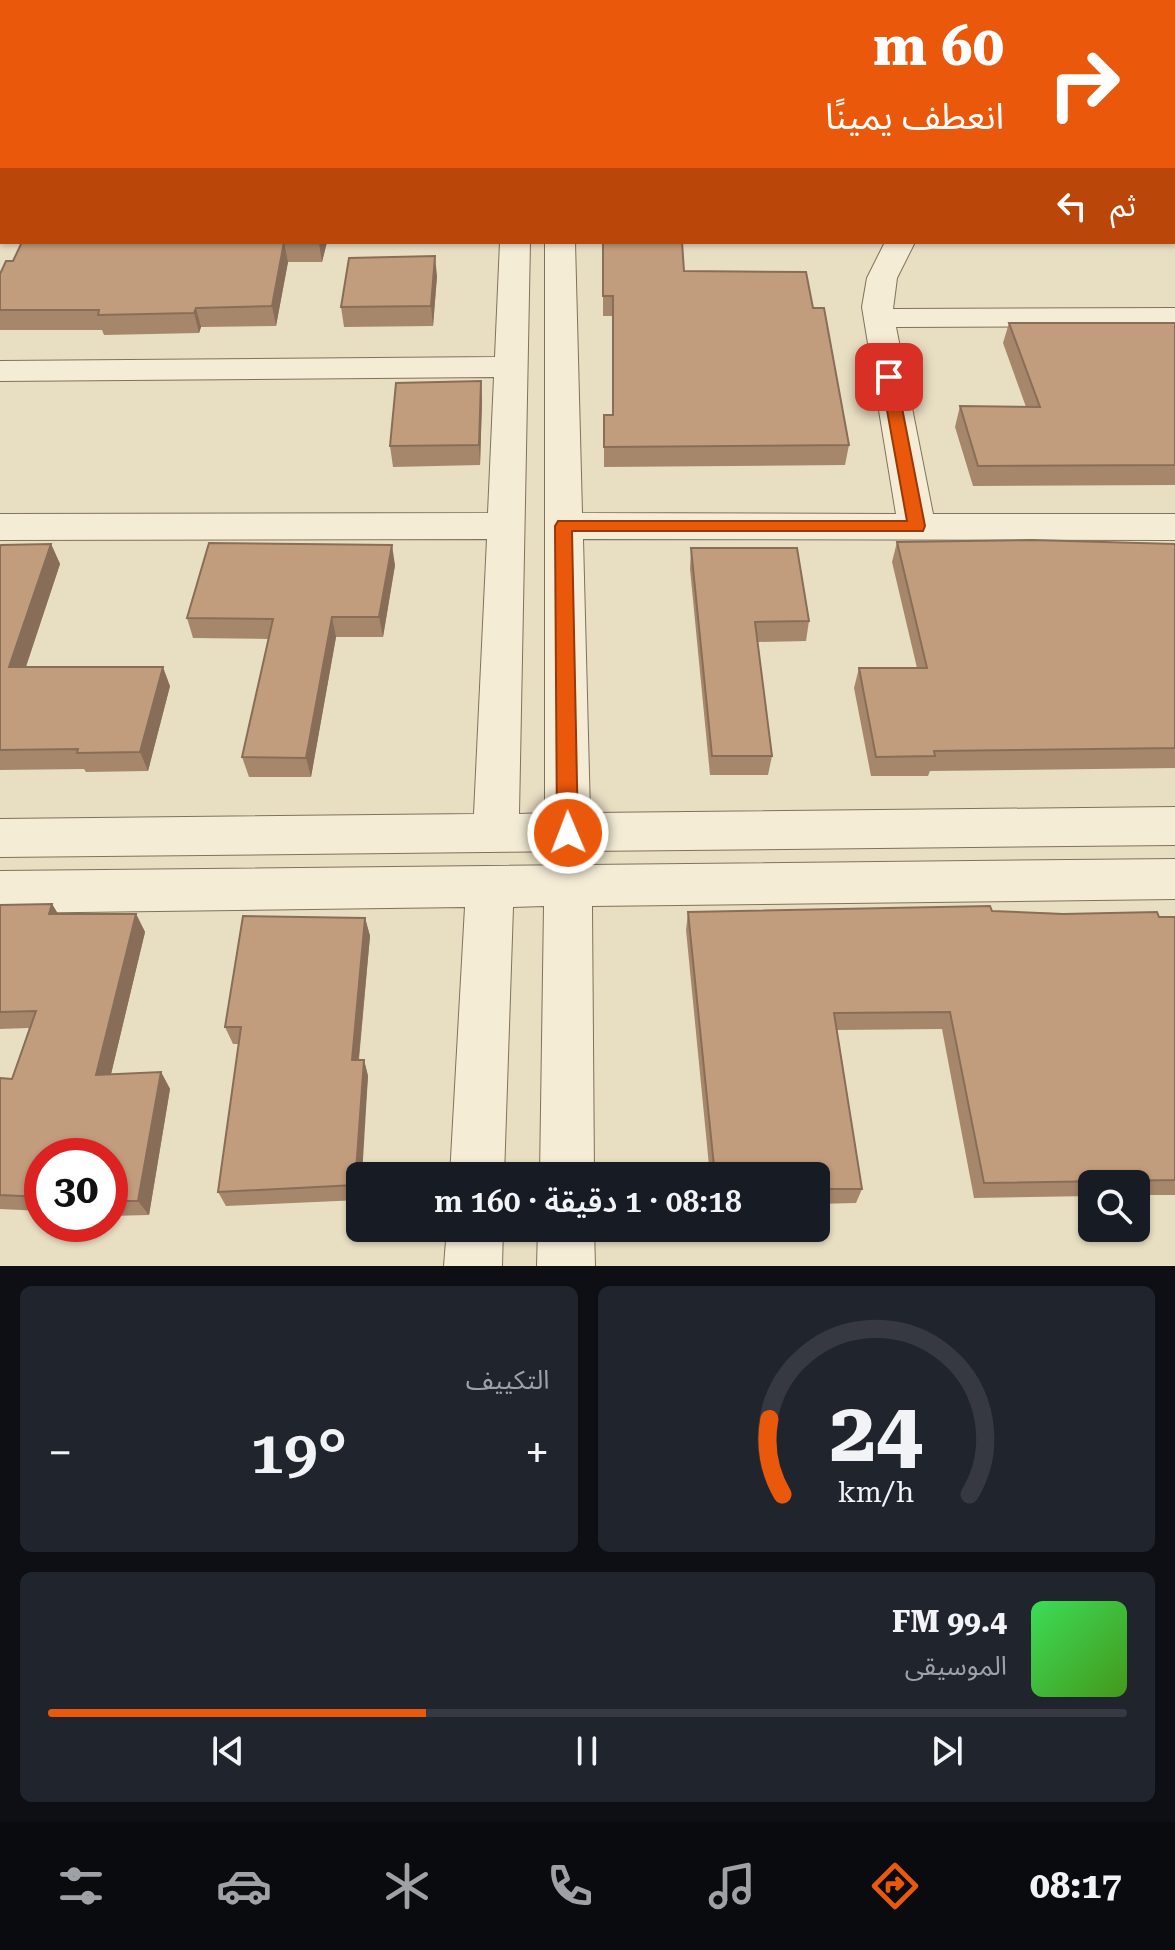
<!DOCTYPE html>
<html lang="ar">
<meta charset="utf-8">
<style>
:root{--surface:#171b24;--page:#20242c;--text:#f1f3f6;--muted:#9ea1a6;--line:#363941;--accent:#ea580c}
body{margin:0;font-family:"Roboto Serif","Noto Sans Arabic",serif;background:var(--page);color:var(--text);direction:rtl;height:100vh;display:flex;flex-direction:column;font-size:30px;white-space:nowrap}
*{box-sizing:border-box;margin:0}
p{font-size:26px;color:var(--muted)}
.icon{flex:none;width:44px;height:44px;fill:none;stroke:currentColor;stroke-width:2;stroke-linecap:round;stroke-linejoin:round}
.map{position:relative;height:1266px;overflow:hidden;direction:ltr}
.panel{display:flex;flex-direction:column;gap:20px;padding:20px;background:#0d0f14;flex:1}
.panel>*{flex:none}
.top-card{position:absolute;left:0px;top:0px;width:1176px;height:244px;box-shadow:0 2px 6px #0004;direction:rtl;background:#ea580c;color:#fff;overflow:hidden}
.buttons{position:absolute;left:1078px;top:1170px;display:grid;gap:16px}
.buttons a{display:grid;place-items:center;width:72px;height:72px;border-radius:12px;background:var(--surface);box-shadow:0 2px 6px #0004;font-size:40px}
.speed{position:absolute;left:24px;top:1138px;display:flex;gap:16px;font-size:40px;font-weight:700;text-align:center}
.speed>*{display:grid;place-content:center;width:104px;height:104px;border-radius:50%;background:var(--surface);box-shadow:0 2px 6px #0004;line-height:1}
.speed .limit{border:12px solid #d22;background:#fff;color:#111}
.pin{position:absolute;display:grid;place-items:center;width:68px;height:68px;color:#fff;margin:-34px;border-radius:16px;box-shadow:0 4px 12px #0006}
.me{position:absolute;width:88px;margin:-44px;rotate:359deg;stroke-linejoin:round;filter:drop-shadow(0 0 6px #0008)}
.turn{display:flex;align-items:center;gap:28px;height:168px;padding:0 40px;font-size:36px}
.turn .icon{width:104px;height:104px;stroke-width:2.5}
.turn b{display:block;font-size:56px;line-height:68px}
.then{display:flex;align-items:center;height:76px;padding:0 40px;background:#0003;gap:16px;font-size:30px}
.big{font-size:60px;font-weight:600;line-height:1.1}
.panel .widget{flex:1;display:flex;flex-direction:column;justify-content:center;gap:12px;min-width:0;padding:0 28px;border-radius:12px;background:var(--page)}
.panel .dial{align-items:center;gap:0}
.dial svg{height:208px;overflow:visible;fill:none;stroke:var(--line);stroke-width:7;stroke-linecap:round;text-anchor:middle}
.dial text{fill:var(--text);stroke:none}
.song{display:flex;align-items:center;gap:24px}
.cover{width:96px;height:96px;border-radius:12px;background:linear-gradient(135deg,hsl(130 70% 55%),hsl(100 70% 35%))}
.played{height:8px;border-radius:4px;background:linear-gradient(90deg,var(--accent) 35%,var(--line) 35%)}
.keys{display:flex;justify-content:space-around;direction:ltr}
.heat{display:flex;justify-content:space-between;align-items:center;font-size:44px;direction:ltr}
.panel .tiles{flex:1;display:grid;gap:20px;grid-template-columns:1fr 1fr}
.widget:last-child{grid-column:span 2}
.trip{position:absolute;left:346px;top:1162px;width:484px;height:80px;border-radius:12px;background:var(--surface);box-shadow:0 2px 6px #0004;font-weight:600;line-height:80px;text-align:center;direction:rtl}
.dock{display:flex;height:128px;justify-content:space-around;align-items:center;background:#090b0e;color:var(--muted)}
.dock .icon{width:56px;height:56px}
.dock .active{color:var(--accent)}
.dock b{font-size:36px;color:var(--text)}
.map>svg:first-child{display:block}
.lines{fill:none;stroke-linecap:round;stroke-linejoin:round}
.minor-casing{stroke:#80715c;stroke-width:2}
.minor{fill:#f4ecd5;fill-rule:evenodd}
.wall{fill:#a7876c}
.shaded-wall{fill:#886e58}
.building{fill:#c29d7d;stroke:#886e58;stroke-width:2}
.route{fill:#ea580c;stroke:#983908;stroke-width:2}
</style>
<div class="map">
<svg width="1175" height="1266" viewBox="0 0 1175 1266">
<rect width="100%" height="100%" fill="#e8dfc3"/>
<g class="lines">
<g class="minor-casing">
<g id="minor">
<rect x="213" y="0" width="22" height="2"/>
<rect x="842" y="0" width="22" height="2"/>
<rect x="881" y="0" width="22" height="2"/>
<path d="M1095,0H1117L1118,2H1096Z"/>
<rect x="1174" y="22" width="1" height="14"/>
<rect x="1174" y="146" width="1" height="16"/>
<rect x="0" y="202" width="2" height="18"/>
<path d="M500,242H530L519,814L545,813V242H575L582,513L896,514L862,307L867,278L885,242H915L897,278L893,309L1175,308V326L896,327L933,514H1175V540L583,539L590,813L1175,807V845L0,857V819L474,814L487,539L0,540V514L488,513L494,377L0,381V361L495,357Z"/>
<path d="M1175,859V899L592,906L594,1176H540L544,906L513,907L504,1176H450L465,907L0,913V871Z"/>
<path d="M447,1228H503L502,1266H444Z"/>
<path d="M538,1228H594L595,1266H537Z"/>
</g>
</g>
<use href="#minor" class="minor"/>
</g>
<g class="wall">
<path d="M692,0H852V2H696Z"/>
<path d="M1163,0H1175V19L1174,2H1164Z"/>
<path d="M22,242H327L322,262H288L276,326L201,327L199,333L104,335L102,330H0V274L13,261Z"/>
<path d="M603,242L684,271L813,308L849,445L845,465L604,467V415H612L613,316H603Z"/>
<path d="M437,276L433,326L344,327L341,307Z"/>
<path d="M1009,323H1175V485L973,486L955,427L960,406L1026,407L1003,343Z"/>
<path d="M481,381L482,401L480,465L393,467L390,446Z"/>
<path d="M897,542L1175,544V768L930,771L928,776H871L854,688L859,668H917L892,562Z"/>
<path d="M51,544L60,564L26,667L170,686L148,771L86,772L84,769L0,770V547Z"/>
<path d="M691,548L809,621L806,641L757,642L772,756L768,775H710L690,569Z"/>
<path d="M395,565L383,637H336L311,777H249L242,757L269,639L193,638L187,618Z"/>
<path d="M52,904L58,914H136L145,932L111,1074L161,1072L170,1089L149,1215L110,1216V1156H42V1211L0,1209V1078L12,1079L29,1028L0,1029V905Z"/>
<path d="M992,911L1175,917V1195H1136V1184H1092V1196L974,1198L942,1029L837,1030L862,1189L856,1203L816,1204V1176H710L686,930L688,912Z"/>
<path d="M365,918L370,936L359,1060H364L368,1076L360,1176V1200L226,1206L218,1192L239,1044H233L225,1027Z"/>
</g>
<g class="shaded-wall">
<path d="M284,242L288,262L276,326L272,306Z"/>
<path d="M319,242H327L322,262L319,243Z"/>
<path d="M435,256L437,276L433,326L431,306Z"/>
<path d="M196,308L201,327L199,333L194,313Z"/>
<path d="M481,381L482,401L480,465L479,445Z"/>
<path d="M51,544L60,564L19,687L9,667Z"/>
<path d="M392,545L395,565L383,637L379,617Z"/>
<path d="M332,617L336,637L311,777L306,758Z"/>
<path d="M163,667L170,686L148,771L140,752Z"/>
<path d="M52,904L63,922L49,914Z"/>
<path d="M136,914L145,932L107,1091L96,1075Z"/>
<path d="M365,918L370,936L357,1076L352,1060Z"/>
<path d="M364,1060L368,1076L362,1176H360V1199L355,1185Z"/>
<path d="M161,1072L170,1089L149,1215L138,1201Z"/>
</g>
<g class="building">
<rect x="36" y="0" width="153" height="2"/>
<path d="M1174,36H1175L1174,117Z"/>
<path d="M22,242H284L272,306L196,308L194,313L98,315L99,310H0V274L6,261H13Z"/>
<path d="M603,242H682L684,271L806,272L813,308H824L849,445L604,447V415H613V296H603Z"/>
<path d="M435,256L431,306L341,307L349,258Z"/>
<path d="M1009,323H1175V465L978,466L960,406L1040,407Z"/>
<path d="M481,381L479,445L390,446L396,383Z"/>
<path d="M1032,540L1175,544V748L934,751L935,756L876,757L859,668H927L897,542Z"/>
<path d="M209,543L392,545L379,617H332L306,758L242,757L273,619L187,618Z"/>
<path d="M51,544L9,667H163L140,752L77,753L78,749L0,750V547L1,545Z"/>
<path d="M691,548H797L809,621L755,622L772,756H712Z"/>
<path d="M52,904L49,914H136L96,1075L161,1072L138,1201H110V1156H42V1197L0,1195V1078L12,1079L36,1011L0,1012V905Z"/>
<path d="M990,906L992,911L1063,914L1157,912L1159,917H1175V1180L984,1183L950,1012L834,1013L862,1189H816V1176H715L688,912Z"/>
<path d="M243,916L365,918L352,1060H364L355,1185L218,1192L241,1027H225Z"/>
</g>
<path class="route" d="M889,373L896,377L925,526L923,531H572L578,833L575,839L568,841L560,839L557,833L555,526L558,521H907L881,377Z"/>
</svg>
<div class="buttons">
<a><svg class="icon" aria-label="search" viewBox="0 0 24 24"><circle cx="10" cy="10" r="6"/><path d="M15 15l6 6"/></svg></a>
</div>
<div class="speed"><div class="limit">30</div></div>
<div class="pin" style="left:889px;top:377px;background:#d93025"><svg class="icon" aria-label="arrive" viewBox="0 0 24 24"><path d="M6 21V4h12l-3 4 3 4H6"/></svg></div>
<svg class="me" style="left:568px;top:833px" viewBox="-20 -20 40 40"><circle r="17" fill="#ea580c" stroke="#fff" stroke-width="3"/><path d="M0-11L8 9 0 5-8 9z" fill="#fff"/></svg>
<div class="trip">08:18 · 1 دقيقة · 160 m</div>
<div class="top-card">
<div class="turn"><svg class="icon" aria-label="right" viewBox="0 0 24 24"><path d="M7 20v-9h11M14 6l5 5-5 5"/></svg><div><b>60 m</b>انعطف يمينًا</div></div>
<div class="then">ثم<svg class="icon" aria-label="left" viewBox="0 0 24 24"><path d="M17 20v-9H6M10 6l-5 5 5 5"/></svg></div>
</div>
</div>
<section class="panel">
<div class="tiles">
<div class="widget dial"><svg viewBox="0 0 100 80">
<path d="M14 69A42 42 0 1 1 86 69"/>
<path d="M14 69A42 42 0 0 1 9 40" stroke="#ea580c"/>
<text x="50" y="56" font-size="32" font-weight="700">24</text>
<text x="50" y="72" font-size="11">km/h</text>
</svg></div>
<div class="widget"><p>التكييف</p>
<div class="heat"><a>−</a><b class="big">19°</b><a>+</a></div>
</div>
<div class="widget">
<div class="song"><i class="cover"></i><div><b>99.4 FM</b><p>الموسيقى</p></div></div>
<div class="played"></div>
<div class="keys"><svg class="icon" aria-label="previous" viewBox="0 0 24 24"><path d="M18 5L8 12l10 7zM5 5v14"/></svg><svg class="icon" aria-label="pause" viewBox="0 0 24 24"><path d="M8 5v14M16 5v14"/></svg><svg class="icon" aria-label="next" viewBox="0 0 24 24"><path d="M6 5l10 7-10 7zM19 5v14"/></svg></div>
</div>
</div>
</section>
<nav class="dock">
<b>08:17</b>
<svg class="icon active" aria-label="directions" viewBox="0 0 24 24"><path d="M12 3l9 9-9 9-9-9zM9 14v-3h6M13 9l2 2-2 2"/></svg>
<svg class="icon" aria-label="music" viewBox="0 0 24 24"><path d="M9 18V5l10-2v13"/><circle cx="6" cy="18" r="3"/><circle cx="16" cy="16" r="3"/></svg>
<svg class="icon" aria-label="phone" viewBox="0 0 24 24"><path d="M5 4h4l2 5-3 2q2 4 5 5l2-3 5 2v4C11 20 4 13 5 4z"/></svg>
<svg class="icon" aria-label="climate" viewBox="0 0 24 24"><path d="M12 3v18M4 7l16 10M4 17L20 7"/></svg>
<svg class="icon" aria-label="car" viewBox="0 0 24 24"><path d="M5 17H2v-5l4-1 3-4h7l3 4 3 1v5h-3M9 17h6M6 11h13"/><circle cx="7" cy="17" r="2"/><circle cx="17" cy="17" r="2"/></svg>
<svg class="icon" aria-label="filters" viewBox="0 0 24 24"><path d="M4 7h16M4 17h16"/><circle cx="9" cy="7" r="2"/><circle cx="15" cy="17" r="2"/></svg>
</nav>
